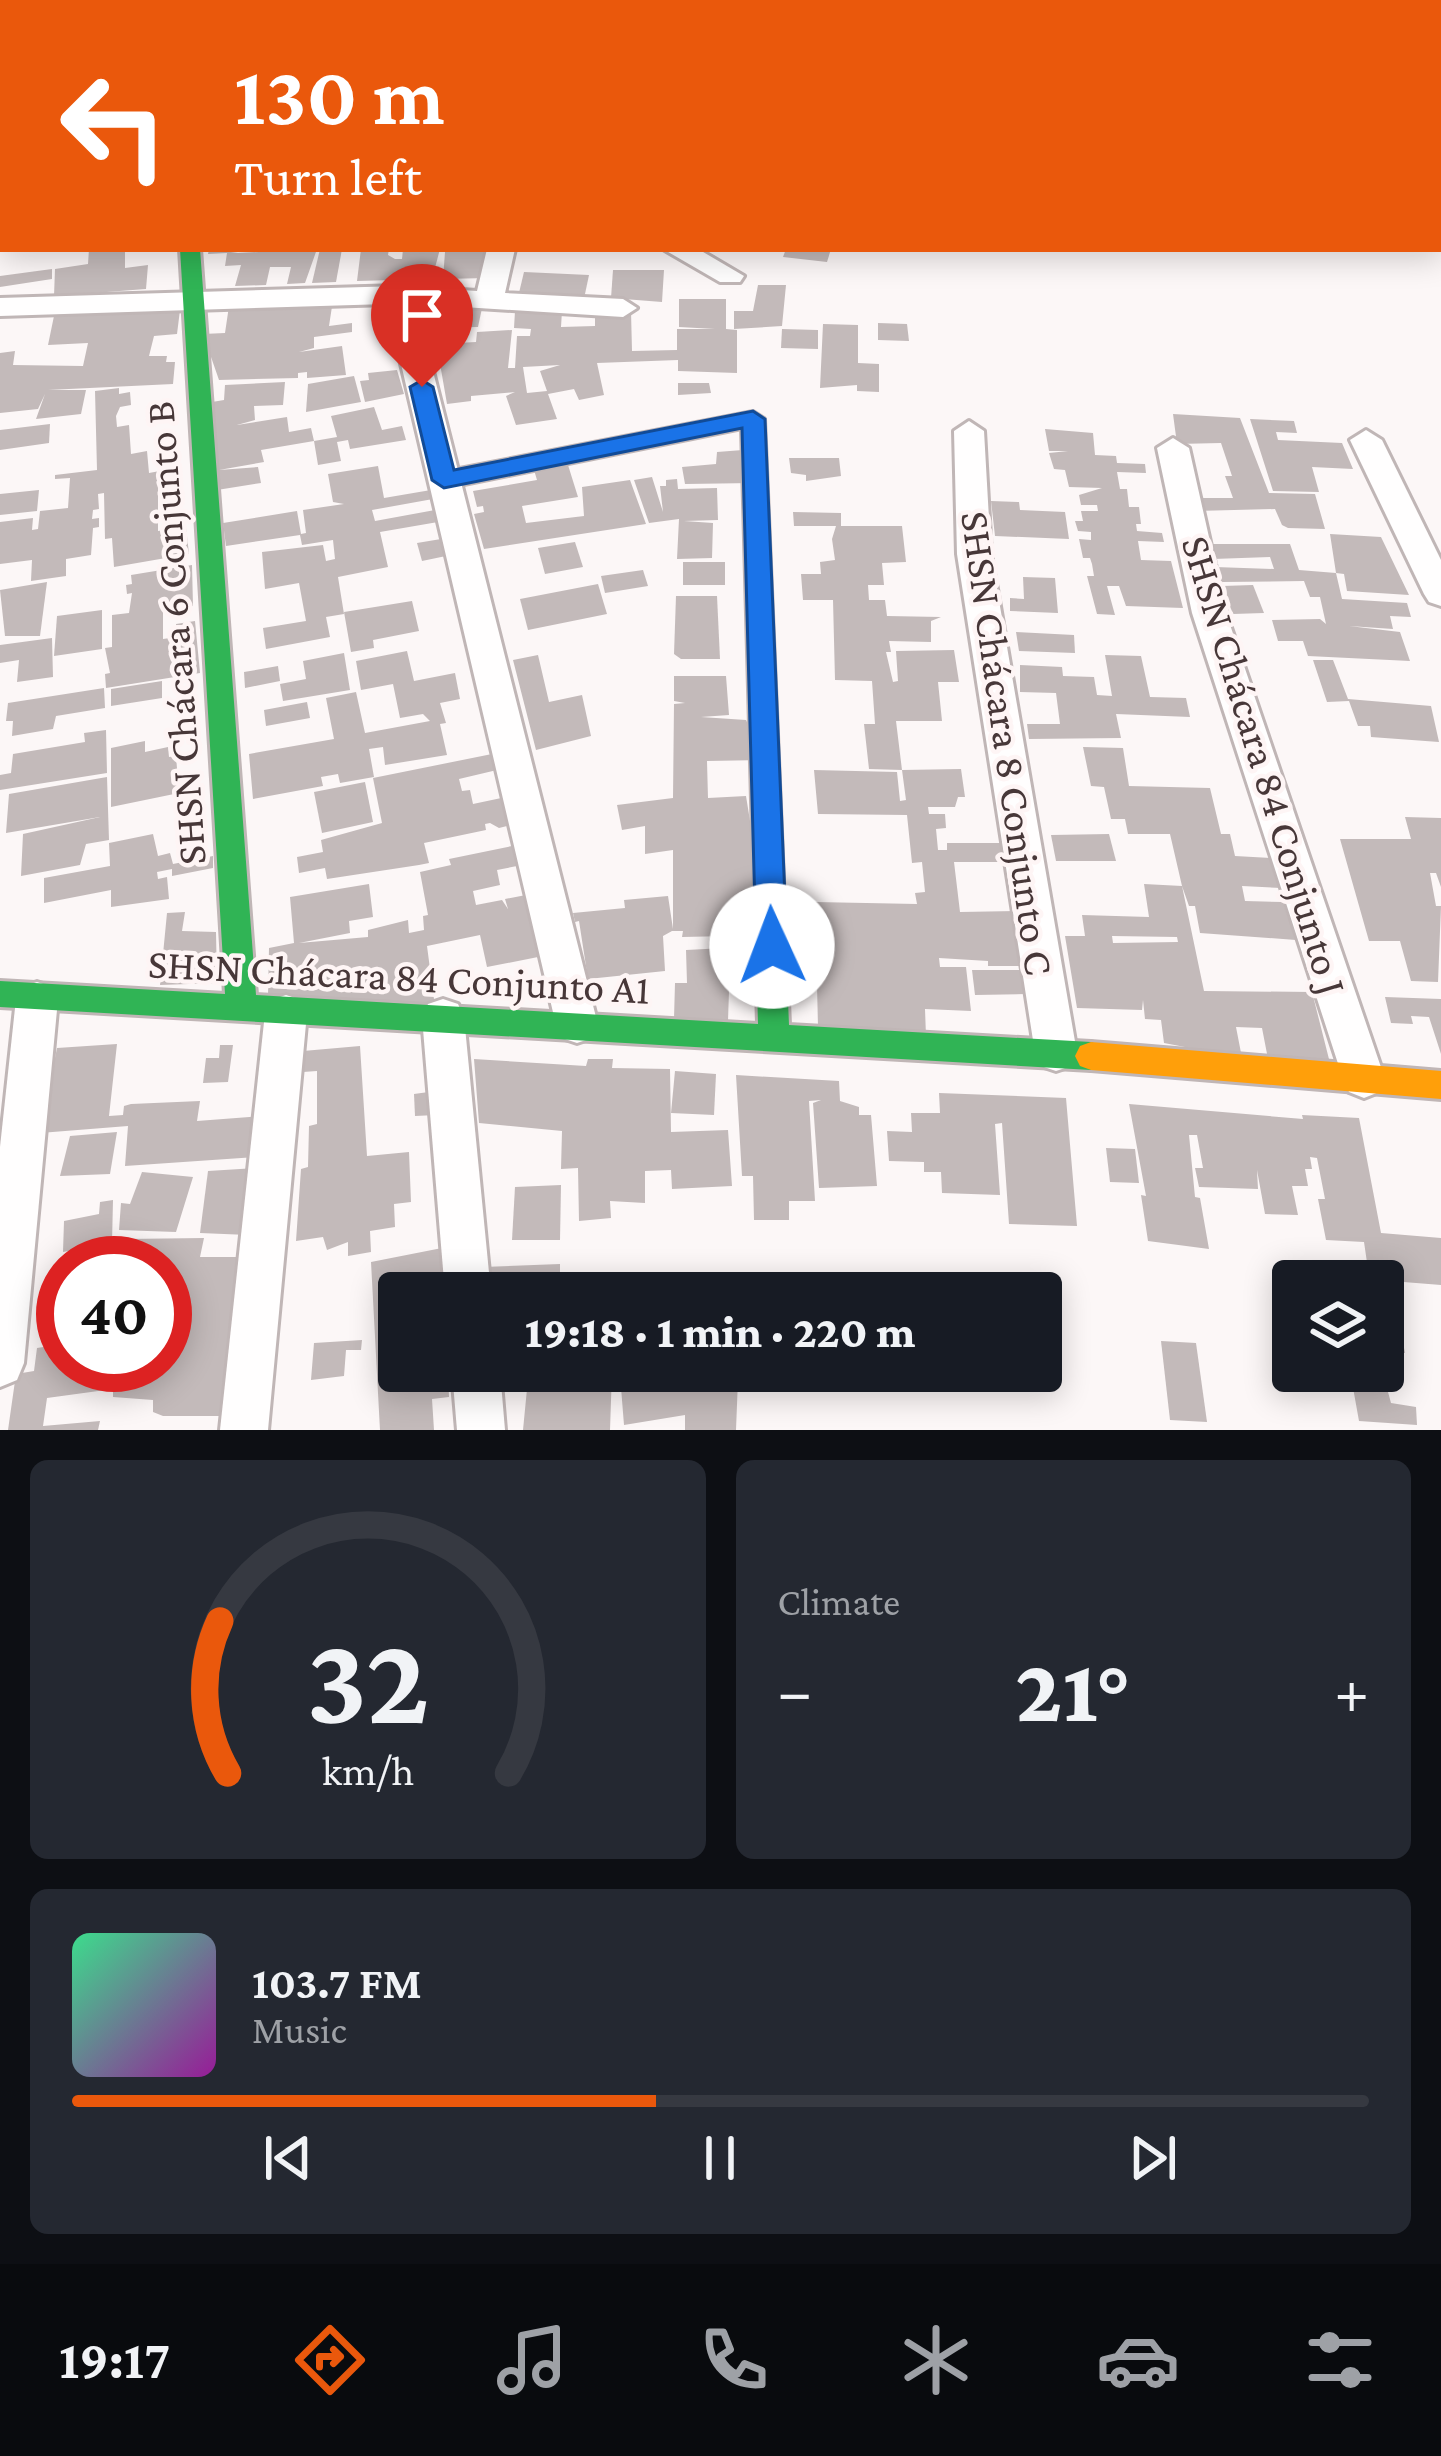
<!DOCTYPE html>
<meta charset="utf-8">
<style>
:root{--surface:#171b24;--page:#242831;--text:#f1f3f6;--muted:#9ea1a6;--line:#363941;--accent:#ea580c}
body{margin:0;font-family:"Crimson Pro",serif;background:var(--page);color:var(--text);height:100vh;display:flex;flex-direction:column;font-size:45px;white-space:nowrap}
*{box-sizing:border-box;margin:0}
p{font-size:39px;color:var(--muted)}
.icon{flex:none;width:66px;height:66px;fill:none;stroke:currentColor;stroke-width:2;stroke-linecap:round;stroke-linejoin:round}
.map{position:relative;height:1430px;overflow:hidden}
.drawer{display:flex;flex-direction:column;gap:30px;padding:30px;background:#0d0f14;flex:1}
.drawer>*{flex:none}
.banner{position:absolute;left:0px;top:0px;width:1443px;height:252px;box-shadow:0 6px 30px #0003;background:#ea580c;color:#fff;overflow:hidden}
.fabs{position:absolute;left:1272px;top:1260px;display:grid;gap:24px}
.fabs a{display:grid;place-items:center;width:132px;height:132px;border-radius:12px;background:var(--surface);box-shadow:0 6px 30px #0003;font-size:60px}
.speed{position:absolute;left:36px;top:1236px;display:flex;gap:24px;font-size:60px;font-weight:700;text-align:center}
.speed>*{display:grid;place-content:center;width:156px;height:156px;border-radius:50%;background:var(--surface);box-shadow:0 6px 30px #0003;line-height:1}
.speed .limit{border:18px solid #d22;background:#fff;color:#111}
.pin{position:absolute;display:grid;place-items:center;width:102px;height:102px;color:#fff;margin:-123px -51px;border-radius:50% 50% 50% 0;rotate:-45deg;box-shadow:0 0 12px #0007}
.pin .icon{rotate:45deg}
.me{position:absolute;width:132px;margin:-66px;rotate:358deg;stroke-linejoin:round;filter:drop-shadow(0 0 9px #0008)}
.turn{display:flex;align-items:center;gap:42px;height:252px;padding:0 36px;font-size:54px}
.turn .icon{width:156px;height:156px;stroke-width:2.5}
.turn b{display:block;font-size:84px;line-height:102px}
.big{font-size:90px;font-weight:800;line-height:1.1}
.drawer .tile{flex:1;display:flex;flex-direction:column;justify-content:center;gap:18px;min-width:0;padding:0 42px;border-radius:18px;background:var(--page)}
.drawer .dial{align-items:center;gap:0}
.dial svg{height:312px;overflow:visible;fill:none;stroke:var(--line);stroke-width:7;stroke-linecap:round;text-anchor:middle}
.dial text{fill:var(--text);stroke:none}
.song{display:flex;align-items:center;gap:36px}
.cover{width:144px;height:144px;border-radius:18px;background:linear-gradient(135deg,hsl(150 70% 55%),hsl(300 70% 35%))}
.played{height:12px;border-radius:6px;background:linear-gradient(90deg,var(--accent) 45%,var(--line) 45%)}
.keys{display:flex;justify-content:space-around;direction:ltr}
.heat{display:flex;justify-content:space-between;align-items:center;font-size:66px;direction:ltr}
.drawer .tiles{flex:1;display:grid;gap:30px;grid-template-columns:1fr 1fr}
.tile:last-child{grid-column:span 2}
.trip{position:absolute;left:378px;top:1272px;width:684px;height:120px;border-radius:12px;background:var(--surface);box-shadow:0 6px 30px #0003;font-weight:800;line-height:120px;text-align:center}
.tab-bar{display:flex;height:192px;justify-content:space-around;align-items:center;background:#090b0e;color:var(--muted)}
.tab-bar .icon{width:84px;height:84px}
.tab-bar .active{color:var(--accent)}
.tab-bar b{font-size:54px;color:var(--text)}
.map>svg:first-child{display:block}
.building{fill:#c3baba;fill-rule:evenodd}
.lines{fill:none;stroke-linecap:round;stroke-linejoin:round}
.street-casing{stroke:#c0b6b6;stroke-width:6}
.fast-casing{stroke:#c0b6b6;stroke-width:6}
.slow-casing{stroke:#c0b6b6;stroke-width:6}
.street{fill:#fffefe;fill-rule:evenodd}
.fast{fill:#30b455;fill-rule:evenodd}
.slow{fill:#ff9f0a;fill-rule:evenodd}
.route{fill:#1a73e8;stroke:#114b97;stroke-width:3}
.labels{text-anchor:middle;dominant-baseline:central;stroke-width:9;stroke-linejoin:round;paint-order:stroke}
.street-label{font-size:42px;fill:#473738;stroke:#fef5f5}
</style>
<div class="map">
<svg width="1441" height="1430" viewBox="0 0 1441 1430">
<rect width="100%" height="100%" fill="#fcf7f7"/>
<g class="building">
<path d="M89,249H125V268L148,265L146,289L54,296L55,269L88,264Z"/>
<path d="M209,249L238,253L317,249L305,283L287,284L291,267H270L266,285L235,286L241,265L225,266L227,253L208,254Z"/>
<path d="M320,249H342L336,282L312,283Z"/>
<path d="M361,249H389L388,255L395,259H402L403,249H440L432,279L357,281Z"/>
<path d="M786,249H831L827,262L783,257Z"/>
<path d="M490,251L488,278L443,279L445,252Z"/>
<path d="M52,269V279L0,287V276Z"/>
<path d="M613,270H664L662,302L611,298Z"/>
<path d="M524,272L589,275L585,294L582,300L518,297Z"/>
<path d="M758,285H786L782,326L734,329V311H753Z"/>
<path d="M679,299H726V329L737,330V373L678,371V360L597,363L604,395L579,400L574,389L548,394L557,419L516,425L506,396L515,392L471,396V401L447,404L439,358H431L439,353V344L476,342L477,332L512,330L508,368H515L517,336H530L531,329L514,328L515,311H562L561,327L595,326V315L631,311L632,351L677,350V329H715L679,327ZM560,365L540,371L547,391L527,393L523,367Z"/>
<path d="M333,300L329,326L352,323V332L314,337V348L299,352L342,346L346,375L307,378V372L298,373V378L219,380L203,334L225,333L229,306Z"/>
<path d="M482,308L478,327L428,328L425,310Z"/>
<path d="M180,310L177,334L154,336L149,356H167L166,362H175L173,384L48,390H86L81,414L36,419L45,394L38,409L0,413V353L15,351L13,365L83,366L88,343L48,345L54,316Z"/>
<path d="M878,323L907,324L909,341L878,340Z"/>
<path d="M823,324L858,325V363L879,364V392L857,391V385L820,388Z"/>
<path d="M782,329L818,330V349L781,348Z"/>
<path d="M397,370L404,394L365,402L360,381L369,380L368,373Z"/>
<path d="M354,376L361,402L306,412L308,384Z"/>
<path d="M285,382L283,405L254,406L255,420L237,425L287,417L289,432L311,428L314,441L261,450L264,462L219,470L258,467L261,483L217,490L206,403L224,400L225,385Z"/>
<path d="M678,383H709L711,393L678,395Z"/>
<path d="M119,388V394L130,392L131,405L120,407L116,416L117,427L129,425L131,454L147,451L149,473L176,468L178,483L158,486V531L186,527L189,554L114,567L112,538L105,539L104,493L98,494L99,509L93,510L92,519L99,518V527L93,528L91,555L66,559V576L31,581L32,560L0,564V522L33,518L32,530L38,529L40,511L68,508L70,478L55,479V475L97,470L95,391Z"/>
<path d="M374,407L382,430L402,426L406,440L350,449L348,440L337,442L341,461L318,465L314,441L337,437L331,416Z"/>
<path d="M1173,414L1240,418L1269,493L1315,494L1325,529L1288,528L1282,525L1275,509L1196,511L1191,498H1233L1225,476H1232L1221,443L1177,444Z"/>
<path d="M1250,419L1294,421L1297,433L1276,432L1278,440L1342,443L1353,469L1312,467L1319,492L1273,491Z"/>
<path d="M50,424L49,443L0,450V430Z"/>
<path d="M1045,429L1093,433L1095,455L1116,456L1117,463L1145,464L1146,473L1117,472L1120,489H1127L1129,507H1139L1141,524H1136L1137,531L1162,533L1164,542L1138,541L1141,560L1171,561L1183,608L1126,606L1119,586H1107L1115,615L1097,614L1087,576H1094L1092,564L1090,558H1083L1079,539L1091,540V532L1078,531L1075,521H1083L1081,511H1098L1097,505H1081L1079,495L1102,488L1069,487L1065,470L1054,469L1049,453L1068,451H1049Z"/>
<path d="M743,450L754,483L685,484L682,467L716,464L717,452Z"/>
<path d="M789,458H839L841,476L806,481V475L791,473Z"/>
<path d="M568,465L578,497L522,506L526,523L584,516L582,487L630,480L646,524L484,549L474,514L484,512L483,506L477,507L473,491L537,480L534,470Z"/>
<path d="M378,466L384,498L431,490L433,499L372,510L375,521L435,510L438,522L380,532L388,567L338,577L344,614L326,617L330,637L266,649L263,628L306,621L299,583L265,589L262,552L323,545L326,561L335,559L333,540L302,545L300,535L226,546L223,523L297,511L301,534L306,533L303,510L344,504L333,502L328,474Z"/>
<path d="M652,477L663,512L660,486H666V480L677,479L678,489L717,488L718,520L684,521L713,523L712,558L677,559L679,519L649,523L634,480Z"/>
<path d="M39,490L37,511L0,515V494Z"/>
<path d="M991,501L1019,502L1020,510L1065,512L1069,539L995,536Z"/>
<path d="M793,512L841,513V526H902L906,562L882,563L884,585H868L869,600H885L887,616L941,617L931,621V642L889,641L891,652H886L893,682L898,681L896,651L954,650L959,682H938L942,721H896L902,770L869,769L864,724H875L872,681L835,680L833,600H803L801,574H821L820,562L835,560L832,539L836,526H794Z"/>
<path d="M1330,534L1381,537L1409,595L1347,591L1344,574L1336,573Z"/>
<path d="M441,539L446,556L422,561L417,543Z"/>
<path d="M575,542L583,567L545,574L538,548Z"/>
<path d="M1207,544H1290L1299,570L1336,573L1342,599L1407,603L1411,617L1390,616L1393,629L1349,626L1400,632L1410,661L1308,656L1303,641H1278L1272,620L1320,619L1326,624L1320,597H1310L1304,581L1221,582L1215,567L1274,569L1270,557L1213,559Z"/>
<rect x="683" y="562" width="42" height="23"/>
<path d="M192,565L193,606L163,612V639L177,637L176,624L195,621L200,673L106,688L105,674L110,673L105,648L112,647V615L129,613L132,593L127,594L126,585L132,584L131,575Z"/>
<path d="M643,570L648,586L605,593L601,576Z"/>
<path d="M1023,577L1055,578L1058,613L1010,611V598L1024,599Z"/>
<path d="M47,582L40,636H5L0,590Z"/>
<path d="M598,584L607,614L528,630L520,599Z"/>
<path d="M1253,585L1264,613L1233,614L1222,586Z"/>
<path d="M676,596H717L720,659H681L674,654Z"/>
<path d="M412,601L419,631L373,640L374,648L351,652L344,612Z"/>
<path d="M102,610V649L54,656L57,616Z"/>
<path d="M1016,632L1074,635L1075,653L1019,651Z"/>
<path d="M52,638L53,677L17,682L19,660L0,663V645Z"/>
<path d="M407,651L414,681L455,673L460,699L440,703L446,723L440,724L447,755L385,765L383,747L369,749L374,777L340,783L338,774L321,777L323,786L253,799L249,754L334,739L326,698L356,692L365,733L430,721L423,714L400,718L393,684L361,690L356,661Z"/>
<path d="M344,653L350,690L283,701L280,684L306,679L303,661Z"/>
<path d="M538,655L549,702L582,695L591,736L536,750L513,660Z"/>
<path d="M1105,655L1141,656L1150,697L1186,698L1190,717L1116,714L1121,738L1029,739L1027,724H1060L1056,693L1020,692V665L1062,667L1063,676L1094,677L1097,695L1112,696Z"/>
<path d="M1313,660H1333L1348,699L1431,706L1439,742L1371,737L1370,726H1358L1349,701L1327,702Z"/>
<path d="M278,666L280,681L245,688L244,672Z"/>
<path d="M674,676H726L729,715L701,717L746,720L765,760L707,761L708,798L746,796L767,926L728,927L729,936L682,937L683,931H672L663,936L665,971L588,979L579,921L575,922L573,913L625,908L624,900L668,896L673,929V850L645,854V826L622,830L617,805L673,798L674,704L685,703L674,701Z"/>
<path d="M162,681V698L111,706V689Z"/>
<path d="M104,688L105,708L56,716L53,729L12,736L13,721H6L8,703Z"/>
<path d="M307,702L310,718L266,726L264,710Z"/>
<path d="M106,730L107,773L0,790V775L11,773L13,754L85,742L84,733Z"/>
<path d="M145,741V752L168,747L169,757L176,756L179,793L111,807V748Z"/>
<path d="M1083,747L1123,748L1129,786L1210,788L1221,834H1230L1235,856L1271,858L1281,888L1242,886L1245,901L1283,902L1296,940L1200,933L1195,906H1189L1182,886L1204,991L1312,992L1330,1063L1268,1059L1262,1028L1236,1027L1242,1058L1164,1043L1161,1020L1145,1019L1143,1000L1142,1010L1077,1008L1065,936H1085L1082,915L1149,917L1144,884L1182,886L1170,834H1128L1125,819H1111L1104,787L1091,786ZM1112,936L1177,937L1178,942L1113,943Z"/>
<path d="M492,754L497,770L459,779L462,791L470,790L473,804L506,797L511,825L499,828L490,823L485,824L486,830L424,843L429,863L419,865L327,879L325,868L299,873L297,857L323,852L321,840L382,823L373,778Z"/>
<path d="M961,769L965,797H958L955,807H928L929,814H945L946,828L936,829L938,850H947V843H1006L1009,862H954L960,912L1016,911L1024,966H988V961L939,958L940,967H966L971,1011L925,1009L926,1036L818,1027L815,902L917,904L915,893L925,892L922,862L912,863L907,815L818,814L814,770L897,772L900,801L906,800L902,770Z"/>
<path d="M107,777L109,840L86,844L80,865L21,876L23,834L100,817L6,833L9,794Z"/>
<path d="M365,782L373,822L322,833L314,792Z"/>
<path d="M1405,817L1441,818V887L1436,873H1430L1436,906H1441L1438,982L1411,981L1400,941H1369L1340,839H1411Z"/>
<path d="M153,834L158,856L170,853L173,864L213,856V868L172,876V869L157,872L158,879L167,877L169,899L111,907V890L44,903V878L110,866L109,843Z"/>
<path d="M1109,834L1116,861H1056L1051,835Z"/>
<path d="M517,845L522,865L497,870L500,885L473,891L476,905L502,900L508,909L505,899L526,895L543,956L487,967L480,935L427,946L435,1007L268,995L269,948L294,943L290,897L369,884L373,917L349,921L350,933L299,943L368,937V930L408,920L409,933L424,930L423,916L428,915L420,872L451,865L449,859Z"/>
<path d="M185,912L182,931L216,932L217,983L160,985L167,913Z"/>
<path d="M744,947L746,982L742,991H729L728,1021L674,1019L675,983H687L686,950Z"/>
<path d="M972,970H1023L1026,994L975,995Z"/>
<path d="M1385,997L1441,999V1054L1429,1017L1411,1016L1413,1024L1391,1023Z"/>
<path d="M117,1044L109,1116L123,1115L124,1106L131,1104L200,1101L197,1121L262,1116L257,1157L125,1166L128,1126L40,1133L57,1048Z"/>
<path d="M220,1045H233L228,1082L203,1083L206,1058H219Z"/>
<path d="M360,1046L367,1156L409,1152L411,1202L394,1204L395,1227L370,1231L371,1252L348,1256V1242L327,1250L323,1237L296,1241L301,1169L308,1167L309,1126L317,1124V1071L303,1072V1051Z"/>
<path d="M474,1059L586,1066L588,1059H613L612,1068L670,1069L671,1132L728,1130L732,1186L672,1189L671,1170L645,1171V1203L610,1201L611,1218L579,1221L578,1168L561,1169L562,1131L479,1123Z"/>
<path d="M675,1071L716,1074L714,1115L671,1113Z"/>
<path d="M736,1075L839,1081L840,1101L859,1107V1115H871L877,1186L819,1188L813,1103L821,1100L809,1101L815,1201H789V1220H754L753,1176H742Z"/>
<path d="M436,1091V1115L415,1116L414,1094Z"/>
<path d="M939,1093L1066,1098L1077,1226L1009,1224L1002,1123L995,1124L1000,1195L942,1193L941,1172H924V1162L889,1161L887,1131L912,1132L911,1113H940Z"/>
<path d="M1129,1104L1303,1119L1302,1115L1359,1118L1381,1233L1441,1238V1285L1391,1281L1405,1353L1383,1349V1281H1355V1275L1369,1276L1364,1242L1326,1240L1318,1199H1325L1317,1158L1310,1157L1312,1169H1305L1308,1186H1292L1298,1215L1265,1214L1257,1170L1258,1189L1199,1187L1195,1168H1203L1197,1135H1189L1195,1197L1200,1198L1209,1249L1148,1241L1141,1195L1146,1196Z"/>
<path d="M117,1132L110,1174L60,1176L70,1136Z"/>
<path d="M1106,1148L1135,1149L1139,1183L1110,1182Z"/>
<path d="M256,1168L248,1235L200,1233L208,1171Z"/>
<path d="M142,1172L193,1177L176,1232L119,1230L121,1203L130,1204Z"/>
<path d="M561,1185L560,1240H512L515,1187Z"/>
<path d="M113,1200L112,1243L121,1242L120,1263H85V1248L63,1252L64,1221L99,1214L100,1202Z"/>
<path d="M204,1238L200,1257H245L221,1416H163L153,1412V1400L113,1397V1389L47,1398L43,1426L100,1421L98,1430H8L16,1374L34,1371L37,1348L63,1344V1365H165V1263H120L125,1239Z"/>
<path d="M442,1248L445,1293H399V1371H448L449,1397L432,1399L434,1430H380L371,1262Z"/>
<path d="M560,1264V1293H485L483,1267Z"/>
<path d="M63,1290V1317L43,1320L45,1292Z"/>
<path d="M362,1340L361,1350H346L344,1376L311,1380L314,1343Z"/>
<path d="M1161,1341L1196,1343L1207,1422L1170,1420Z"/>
<path d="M489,1371H612L610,1430H523L527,1389H563L562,1385L490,1387Z"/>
<path d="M657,1371H758V1384H743L738,1379L736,1430H685V1415L624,1425L620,1375Z"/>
<path d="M1350,1371H1370L1374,1391L1388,1392L1391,1403L1416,1407L1417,1425L1359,1421Z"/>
</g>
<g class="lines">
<g class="street-casing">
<g id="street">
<path d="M161,0H206L158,3Z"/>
<path d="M318,0H342L344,3H320Z"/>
<rect x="0" y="17" width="3" height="14"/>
<path d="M487,249H515L505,293L623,299L637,308L623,317L416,304L598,1025L592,1038L577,1043L562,1038L556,1025L387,304L0,316V298L399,286L477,291Z"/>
<path d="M663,249H698L744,276L740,282H720Z"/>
<path d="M969,421L984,431L991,554L1077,1053L1071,1066L1056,1071L1041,1066L1035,1053L957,554L954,431Z"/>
<path d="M1366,430L1382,440L1441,560V606L1429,602L1424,594L1350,440Z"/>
<path d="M1173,438L1189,448L1226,613L1385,1079L1379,1092L1364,1098L1349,1092L1343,1079L1192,613L1157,448Z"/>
<path d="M37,982L52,987L58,999L24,1363L17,1380L0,1387V1147L16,999L22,987Z"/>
<path d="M286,995L301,1000L307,1013L268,1430H220L265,1013L271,1000Z"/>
<path d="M443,999L458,1004L464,1017L491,1293H445L422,1017L428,1004Z"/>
<path d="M452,1371H500L505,1430H457Z"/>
</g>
</g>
<g class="fast-casing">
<path id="fast" d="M180,249H200L256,995L758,1024L742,428L444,488L432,480L444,472L753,412L764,419L789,1025L1091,1042L1102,1046L1107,1056L1102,1066L1091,1070L0,1007V981L225,994Z"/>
</g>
<g class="slow-casing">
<path id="slow" d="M1091,1042L1441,1071V1099L1091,1070L1080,1066L1075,1056L1080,1046Z"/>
</g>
<use href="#street" class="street"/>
<use href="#fast" class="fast"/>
<use href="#slow" class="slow"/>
</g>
<path class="route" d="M422,380L433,387L454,470L753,411L765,419L787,946L782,955L772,959L761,955L756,946L742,428L444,488L432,480L410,387Z"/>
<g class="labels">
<g class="street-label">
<text transform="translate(175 633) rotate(-94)">SHSN Chácara 6 Conjunto B</text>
<text transform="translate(1008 743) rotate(82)">SHSN Chácara 8 Conjunto C</text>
<text transform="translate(1265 765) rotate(73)">SHSN Chácara 84 Conjunto J</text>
<text transform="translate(399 976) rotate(3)">SHSN Chácara 84 Conjunto A1</text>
</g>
</g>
</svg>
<div class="fabs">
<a><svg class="icon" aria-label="layers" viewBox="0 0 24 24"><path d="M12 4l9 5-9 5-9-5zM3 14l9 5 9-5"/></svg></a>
</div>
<div class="speed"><div class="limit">40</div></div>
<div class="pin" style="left:422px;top:387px;background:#d93025"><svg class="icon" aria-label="arrive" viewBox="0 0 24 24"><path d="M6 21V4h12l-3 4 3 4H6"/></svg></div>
<svg class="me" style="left:772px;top:946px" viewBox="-20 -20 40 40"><circle r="19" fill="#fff"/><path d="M0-13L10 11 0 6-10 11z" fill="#1a73e8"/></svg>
<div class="trip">19:18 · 1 min · 220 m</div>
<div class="banner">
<div class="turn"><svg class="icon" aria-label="left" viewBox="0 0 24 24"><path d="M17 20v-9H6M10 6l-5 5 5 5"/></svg><div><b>130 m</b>Turn left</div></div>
</div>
</div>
<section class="drawer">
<div class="tiles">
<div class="tile dial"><svg viewBox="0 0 100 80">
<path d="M14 69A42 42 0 1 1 86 69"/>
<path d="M14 69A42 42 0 0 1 12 30" stroke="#ea580c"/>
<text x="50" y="56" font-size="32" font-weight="700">32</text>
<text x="50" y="72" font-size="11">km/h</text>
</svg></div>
<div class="tile"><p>Climate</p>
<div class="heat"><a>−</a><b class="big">21°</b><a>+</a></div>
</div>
<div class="tile">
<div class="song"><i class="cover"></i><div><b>103.7 FM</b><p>Music</p></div></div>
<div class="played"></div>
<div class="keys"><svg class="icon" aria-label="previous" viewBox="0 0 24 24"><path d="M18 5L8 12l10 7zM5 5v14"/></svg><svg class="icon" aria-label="pause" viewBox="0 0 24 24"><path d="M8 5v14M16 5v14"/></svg><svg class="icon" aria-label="next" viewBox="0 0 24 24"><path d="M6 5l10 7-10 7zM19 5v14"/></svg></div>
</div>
</div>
</section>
<nav class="tab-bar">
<b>19:17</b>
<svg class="icon active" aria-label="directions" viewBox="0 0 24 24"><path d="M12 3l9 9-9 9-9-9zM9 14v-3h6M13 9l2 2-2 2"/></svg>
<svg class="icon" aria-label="music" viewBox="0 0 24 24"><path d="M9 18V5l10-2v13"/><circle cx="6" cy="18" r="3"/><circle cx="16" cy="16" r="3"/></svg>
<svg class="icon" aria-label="phone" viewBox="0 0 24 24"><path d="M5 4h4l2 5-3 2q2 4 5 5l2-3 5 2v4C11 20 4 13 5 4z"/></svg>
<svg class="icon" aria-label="climate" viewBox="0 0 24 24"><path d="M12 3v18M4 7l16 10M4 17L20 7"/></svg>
<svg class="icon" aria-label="car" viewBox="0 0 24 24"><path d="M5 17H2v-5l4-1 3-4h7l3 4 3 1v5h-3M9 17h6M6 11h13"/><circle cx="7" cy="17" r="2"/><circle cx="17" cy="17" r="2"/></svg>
<svg class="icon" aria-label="filters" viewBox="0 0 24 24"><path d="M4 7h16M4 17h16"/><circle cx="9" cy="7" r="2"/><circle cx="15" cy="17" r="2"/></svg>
</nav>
